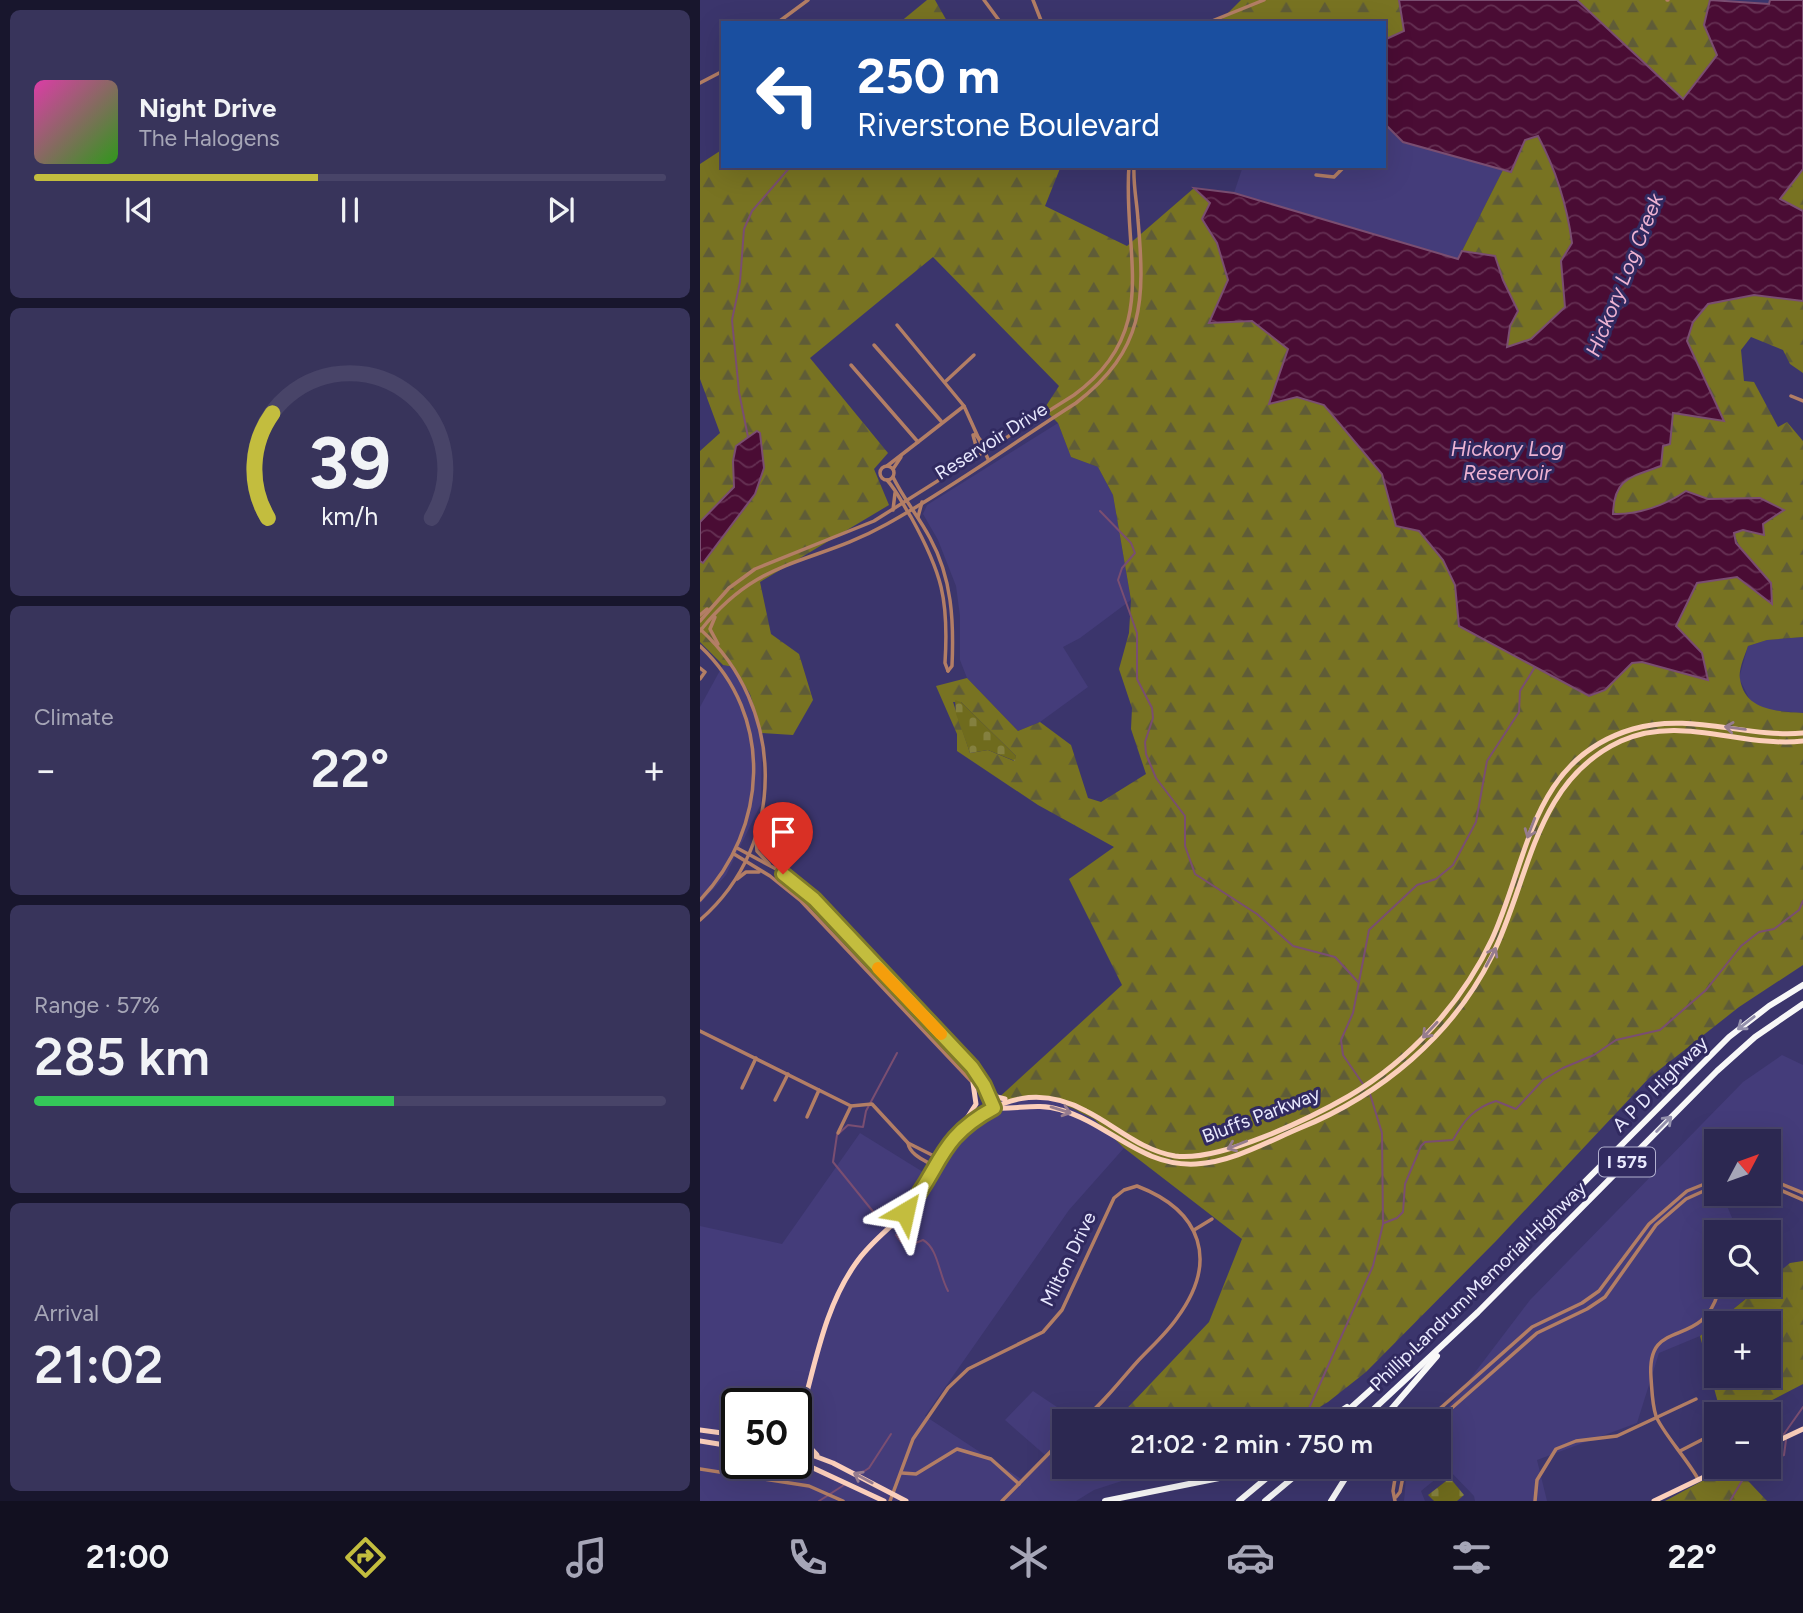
<!DOCTYPE html>
<meta charset="utf-8">
<style>
:root{--surface:#2c2851;--page:#38345b;--text:#f1f3f6;--muted:#a6a6b7;--line:#484468;--accent:#c3bd3e}
body{margin:0;font-family:Figtree,sans-serif;background:var(--page);color:var(--text);height:100vh;display:flex;flex-direction:column;font-size:26px;white-space:nowrap}
*{box-sizing:border-box;margin:0}
p{font-size:23px;color:var(--muted)}
.icon{flex:none;width:38px;height:38px;fill:none;stroke:currentColor;stroke-width:2;stroke-linecap:round;stroke-linejoin:round}
.map{position:relative;flex:1;overflow:hidden}
.side{display:flex;flex-direction:column;gap:10px;padding:10px;background:#18162d;width:700px}
.side>*{flex:none}
.top-card{position:absolute;left:21px;top:21px;width:665px;height:147px;border-radius:0px;box-shadow:0 7px 28px #0002,0 0 0 2px var(--line);background:#1a4fa0;color:#fff;overflow:hidden}
.needle{width:46px;rotate:49deg}
.controls{position:absolute;left:1004px;top:1129px;display:grid;gap:14px}
.controls a{display:grid;place-items:center;width:77px;height:77px;border-radius:0px;background:var(--surface);box-shadow:0 7px 28px #0002,0 0 0 2px var(--line);font-size:35px}
.speed{position:absolute;left:21px;top:1388px;display:flex;gap:14px;font-size:35px;font-weight:700;text-align:center}
.speed>*{display:grid;place-content:center;width:91px;height:91px;border-radius:50%;background:var(--surface);box-shadow:0 7px 28px #0002,0 0 0 2px var(--line);line-height:1}
.speed .limit{border:4px solid #111;border-radius:10px;background:#fff;color:#111}
.pin{position:absolute;display:grid;place-items:center;width:60px;height:60px;color:#fff;margin:-72px -30px;border-radius:50% 50% 50% 0;rotate:-45deg;box-shadow:0 0 7px #0007}
.pin .icon{rotate:45deg}
.me{position:absolute;width:77px;margin:-38px;rotate:36deg;stroke-linejoin:round;filter:drop-shadow(0 0 5px #0008)}
.turn{display:flex;align-items:center;gap:24px;height:147px;padding:0 21px;font-size:32px}
.turn .icon{width:91px;height:91px;stroke-width:2.5}
.turn b{display:block;font-size:49px;line-height:60px}
.big{font-size:52px;font-weight:600;line-height:1.1}
.side .card{flex:1;display:flex;flex-direction:column;justify-content:center;gap:10px;min-width:0;padding:0 24px;border-radius:10px;background:var(--page)}
.side .dial{align-items:center;gap:0}
.dial svg{height:182px;overflow:visible;fill:none;stroke:var(--line);stroke-width:7;stroke-linecap:round;text-anchor:middle}
.dial text{fill:var(--text);stroke:none}
.song{display:flex;align-items:center;gap:21px}
.cover{width:84px;height:84px;border-radius:10px;background:linear-gradient(135deg,hsl(320 70% 55%),hsl(110 70% 35%))}
.played{height:7px;border-radius:4px;background:linear-gradient(90deg,var(--accent) 45%,var(--line) 45%)}
.keys{display:flex;justify-content:space-around;direction:ltr}
.heat{display:flex;justify-content:space-between;align-items:center;font-size:38px;direction:ltr}
.charge{height:10px;border-radius:5px;background:linear-gradient(90deg,#34c759 57%,var(--line) 0)}
.trip{position:absolute;left:352px;top:1409px;width:399px;height:70px;border-radius:0px;background:var(--surface);box-shadow:0 7px 28px #0002,0 0 0 2px var(--line);font-weight:600;line-height:70px;text-align:center}
.dock{display:flex;height:112px;justify-content:space-around;align-items:center;background:#121020;color:var(--muted)}
.dock .icon{width:49px;height:49px}
.dock .active{color:var(--accent)}
.dock b{font-size:32px;color:var(--text)}
main{display:flex;flex:1;min-height:0}
.map>svg:first-child{display:block}
.built{fill:#443c7a;fill-rule:evenodd}
.forest{fill:url(#forest-firs);fill-rule:evenodd}
.cemetery{fill:url(#cemetery-stones)}
.water{fill:url(#water-waves);stroke:#7a4e71;stroke-width:2}
.lines{fill:none;stroke-linecap:round;stroke-linejoin:round}
.stream{stroke:#7a4e71;stroke-width:2}
.minor{stroke:#b37e65;stroke-width:3.5}
.major{stroke:#fbcfbb;stroke-width:5}
.highway{stroke:#f8f8f8;stroke-width:6}
.oneway{stroke:#967c8e}
.oneway2{stroke:#9491ac}
.route-casing{stroke:#7f7b28;stroke-width:18}
.route{stroke:#c3bd3e;stroke-width:12}
.slow{stroke:#f59e0b;stroke-width:12}
.labels{text-anchor:middle;dominant-baseline:central;stroke-width:6;stroke-linejoin:round;paint-order:stroke}
.shield{fill:#312a60;stroke:#b2b0cf;stroke-width:2}
.shield-label{font-size:18px;font-weight:bold;fill:#e9e9fe}
.street-label{font-size:19px;fill:#e9e9fe;stroke:#312a60}
.water-label{font-size:21px;font-style:italic;fill:#eeb3d2;stroke:#312a60}
</style>
<main>
<section class="side">
<div class="card">
<div class="song"><i class="cover"></i><div><b>Night Drive</b><p>The Halogens</p></div></div>
<div class="played"></div>
<div class="keys"><svg class="icon" aria-label="previous" viewBox="0 0 24 24"><path d="M18 5L8 12l10 7zM5 5v14"/></svg><svg class="icon" aria-label="pause" viewBox="0 0 24 24"><path d="M8 5v14M16 5v14"/></svg><svg class="icon" aria-label="next" viewBox="0 0 24 24"><path d="M6 5l10 7-10 7zM19 5v14"/></svg></div>
</div>
<div class="card dial"><svg viewBox="0 0 100 80">
<path d="M14 69A42 42 0 1 1 86 69"/>
<path d="M14 69A42 42 0 0 1 16 23" stroke="#c3bd3e"/>
<text x="50" y="56" font-size="32" font-weight="700">39</text>
<text x="50" y="72" font-size="11">km/h</text>
</svg></div>
<div class="card"><p>Climate</p>
<div class="heat"><a>−</a><b class="big">22°</b><a>+</a></div>
</div>
<div class="card"><p>Range · 57%</p><b class="big">285 km</b><div class="charge"></div></div>
<div class="card"><p>Arrival</p><b class="big">21:02</b></div>
</section>
<div class="map">
<svg width="1103" height="1501" viewBox="0 0 1103 1501">
<defs>
<pattern id="forest-firs" width="22" height="20" patternUnits="userSpaceOnUse" patternTransform="scale(1.75)"><rect width="22" height="20" fill="#787322"/><path d="M5 1l3.5 6h-7zM16 11l3.5 6h-7z" fill="#5f5c37"/></pattern>
<pattern id="cemetery-stones" width="16" height="16" patternUnits="userSpaceOnUse" patternTransform="scale(1.75)"><rect width="16" height="16" fill="#6f6b1d"/><path d="M2 7V4a2 2 0 0 1 4 0v3zM10 15v-3a2 2 0 0 1 4 0v3z" fill="#84803f"/></pattern>
<pattern id="water-waves" width="16" height="10" patternUnits="userSpaceOnUse" patternTransform="scale(1.75)"><rect width="16" height="10" fill="#4a0c34"/><path d="M0 5q4-4 8 0t8 0" fill="none" stroke="#642f52"/></pattern>
</defs>
<rect width="100%" height="100%" fill="#3b356c"/>
<g class="built">
<path d="M684,123L703,142L803,170L758,259L534,193L543,166H684Z"/>
<path d="M358,423L371,457L398,467L413,495L431,600L380,638L363,647L388,687L340,722L318,731L267,678L260,660V616L256,586L238,540L223,514L227,505Z"/>
<path d="M1103,637V713L1068,710L1051,702L1039,678L1048,646L1067,640Z"/>
<path d="M23,665L34,667L50,694L62,733L61,804L26,875L0,904V707Z"/>
<path d="M1082,1055L1103,1065V1198L1099,1193L1069,1183V1141H1017V1194H1022L1038,1232H1017V1284L1059,1285L1060,1287L1000,1336L959,1353L937,1423L837,1460L847,1501H775L774,1496L748,1469L721,1491L725,1501H704L707,1467L738,1466V1421L830,1300L1043,1082Z"/>
<path d="M336,1097L359,1102L394,1119L424,1148L369,1210L225,1416L321,1479L345,1455L305,1420L333,1391L378,1421H364V1466L465,1467L394,1490L376,1501H0V1226L82,1244L160,1133L223,1172L263,1121L295,1101ZM37,1404H96V1463H37Z"/>
</g>
<g class="forest">
<path d="M227,0H235L248,23H199Z"/>
<path d="M541,0H699L704,32L684,40V23H518Z"/>
<path d="M877,0H1010L1004,25L1017,55L983,99Z"/>
<path d="M838,136C855,170 867,205 872,243L861,261L865,307L831,339L807,347L810,326L818,311L803,280L795,256L762,251L803,170L811,172L825,140Z"/>
<path d="M23,149V166H361L345,206L427,246L494,188L510,203L502,219L517,243L528,280L551,321L588,349L597,397L623,404L682,474L696,526L719,531L743,560L755,585L759,626L889,696L905,690L932,663L942,662L1007,679L1002,653L976,627L997,583L1037,577L1071,603C1070,563 1041,564 1034,532L1063,524L1083,510L1060,498L1008,499L986,491C966,506 938,515 913,514C917,476 930,477 961,466L963,446L970,444L973,413L1024,420L987,341L993,322L1008,304L1054,295L1103,301V373L1090,364L1083,350L1051,337L1041,350L1044,381L1054,382L1078,427L1087,422L1103,441V637L1067,640L1048,646C1045,655 1038,670 1040,679C1045,711 1077,711 1103,713V965L1039,1007L949,1078L796,1241L666,1372L628,1402L597,1421H415L509,1322L542,1239L424,1148L394,1119L359,1102L336,1097L295,1101L422,985L369,879L414,847L338,805L257,751V734L236,686L267,678L318,731L340,722L371,745L388,798L401,802L446,774L431,729L432,708L419,669L429,633L431,600L413,495L398,467L371,457L358,423L344,409L359,386L233,257L110,358L188,453L174,469L189,505L60,582L71,634L99,654L113,700L93,735L62,733L50,694L34,667L23,665L0,642V451L20,433L0,379V164ZM253,702H261L316,756L314,761L288,750L270,753Z"/>
<path d="M1100,169H1103V211L1079,199Z"/>
<path d="M1103,1261V1384L1045,1414H1021L1000,1336L1063,1285L1069,1284V1280L1090,1263ZM1017,1323H1069V1376H1017Z"/>
<path d="M1030,1466L1035,1467L1067,1501H965Z"/>
</g>
<g class="cemetery">
<path d="M255,700L261,702L316,756L315,761L288,750L270,753L256,714Z"/>
<path d="M750,1478L764,1495L757,1501H734L728,1495Z"/>
</g>
<g class="water">
<path d="M699,0H877L983,99L1017,55L1004,25L1010,0L1069,4L1070,0H1103V169L1080,199L1103,211V301L1054,295L1008,304L993,322L987,341L1024,421L973,413L970,444L963,446L961,466C932,477 914,477 913,514C938,515 966,505 986,491L1008,499L1060,498L1084,510L1063,524L1064,535L1043,530L1034,533L1036,543L1071,583L1072,604L1037,577L997,583L976,626L1002,653L1008,680L942,662L932,663L905,690L889,696L759,626L755,585L743,560L719,531L696,526L682,474L624,405L597,397L569,404L588,349L552,321L509,323L528,280L517,243L502,219L510,203L494,188L534,193L758,259L762,251L795,256L803,280L818,311L810,326L807,347L831,339L865,307L861,261L872,243C867,205 856,170 838,136L825,140L811,172L703,142L684,123V40L704,31Z"/>
<path d="M57,431L60,433L64,468L55,494L3,563L0,561V522L34,487L33,461L36,446Z"/>
</g>
<g class="lines">
<g class="stream">
<path d="M48,437L39,392L32,320L40,282L44,229L52,211L91,166"/>
<path d="M400,511L431,543L435,553L422,568L418,580L437,633V679L452,708L453,718L445,742L446,754L456,778L485,816V846L495,874L557,914L593,946L635,957L659,983"/>
<path d="M663,1084L643,1055L641,1040L653,1013L669,930L717,885L736,879L753,865L776,822L787,761L819,712L820,691L835,667"/>
<path d="M183,1218L175,1214L133,1162L137,1135L148,1125L163,1127L166,1111L197,1053"/>
<path d="M684,1223L697,1218L703,1212L705,1184L721,1146L725,1142L753,1140C764,1120 774,1108 796,1101L816,1109L843,1080L863,1068L894,1055L916,1040L960,1030L1006,990L1041,946L1059,932L1074,929L1099,910L1103,901"/>
<path d="M196,1235L201,1242L213,1244L223,1240C238,1248 239,1275 248,1291"/>
<path d="M606,1415L673,1266L683,1224L682,1133L670,1094"/>
<path d="M1084,1434L1103,1407"/>
<path d="M1069,1461L1084,1455L1086,1440"/>
<path d="M1055,1467V1466"/>
<path d="M160,1474L169,1468L191,1434"/>
<path d="M119,1501L144,1485"/>
<path d="M1030,1501L1049,1469"/>
</g>
<g class="minor">
<path d="M284,0L301,23"/>
<path d="M333,0L342,23"/>
<path d="M967,0H968"/>
<path d="M77,23L108,0"/>
<path d="M507,23L564,0"/>
<path d="M0,83L23,71"/>
<path d="M616,175L634,177L645,166"/>
<path d="M197,325L264,406"/>
<path d="M174,345L241,421"/>
<path d="M151,365L218,442L264,406L288,459"/>
<path d="M246,381L274,355"/>
<path d="M1091,396L1103,401"/>
<path d="M275,434L282,442V448"/>
<path d="M273,435L276,446L282,449"/>
<path d="M187,466L218,442"/>
<circle cx="187" cy="473" r="7"/>
<path d="M193,469L201,457"/>
<path d="M193,477C203,498 219,517 230,538C252,578 254,621 252,666L248,671"/>
<path d="M187,480C197,491 203,505 211,517C242,573 249,600 245,663L248,671"/>
<path d="M193,510L195,493"/>
<path d="M218,517L222,502"/>
<path d="M0,615L7,609"/>
<path d="M15,617L10,629L18,644"/>
<path d="M0,621L29,588L55,569L174,521L374,395C463,330 422,255 429,166"/>
<path d="M0,631C60,555 112,566 187,524C252,488 313,443 376,403C445,350 445,300 438,220C437,202 433,185 434,166"/>
<path d="M0,646C75,716 68,829 0,900"/>
<path d="M0,668L5,672L0,679"/>
<path d="M56,838L57,851L69,864"/>
<path d="M37,848L78,870L114,899L282,1081"/>
<path d="M34,854L70,876L101,901L271,1081L291,1106"/>
<path d="M37,879L46,872H59"/>
<path d="M0,920C89,843 85,706 0,629"/>
<path d="M0,1031L151,1106L172,1104L208,1143L238,1158"/>
<path d="M42,1088L56,1058"/>
<path d="M286,1088L294,1108"/>
<path d="M75,1100L88,1074"/>
<path d="M107,1117L119,1090"/>
<path d="M138,1133L151,1106"/>
<path d="M208,1143C210,1155 224,1160 234,1166"/>
<path d="M1069,1179L1103,1193"/>
<path d="M1069,1185L1103,1200"/>
<path d="M494,1230L512,1219"/>
<path d="M1052,1414L1054,1413"/>
<path d="M726,1421L832,1327L882,1303L899,1291L949,1224L987,1191L1017,1179"/>
<path d="M737,1421L837,1333L887,1309L905,1297L956,1225L986,1199L1017,1185"/>
<path d="M980,1451L1017,1432"/>
<path d="M0,1469L109,1486L143,1501"/>
<path d="M202,1473L216,1474L257,1449L291,1459L319,1484"/>
<path d="M998,1479C988,1460 962,1432 956,1416C952,1404 952,1390 951,1378C946,1315 1001,1351 1018,1293"/>
<path d="M696,1497L700,1492L705,1466"/>
<path d="M190,1501L213,1439L248,1388L268,1369L343,1332L362,1310L414,1198L424,1190L437,1186C502,1211 519,1261 477,1318C466,1334 450,1348 437,1362C419,1382 402,1405 381,1421"/>
<path d="M302,1501L364,1438"/>
<path d="M695,1501L693,1491L697,1466"/>
<path d="M835,1501L837,1480L856,1449L876,1441L917,1436L996,1399"/>
</g>
<g class="major">
<path d="M281,1080L297,1097L305,1099"/>
<path d="M294,1108C317,1110 337,1102 361,1110C410,1124 441,1167 496,1164C532,1162 567,1142 600,1128C681,1095 753,1035 792,956C830,879 834,781 921,741C980,714 1042,748 1103,741"/>
<path d="M262,1126L276,1104L273,1083"/>
<path d="M102,1422L103,1440L117,1455"/>
<path d="M0,1430L37,1435"/>
<path d="M96,1431C114,1375 121,1312 156,1263C172,1239 197,1224 215,1201C232,1178 238,1148 261,1129C300,1097 340,1086 386,1111C416,1126 440,1150 475,1156C520,1162 609,1119 649,1096C710,1060 762,1003 792,939C829,858 831,759 933,729C990,712 1045,738 1103,733"/>
<path d="M0,1441L37,1447"/>
<path d="M1069,1445L1103,1429"/>
<path d="M96,1449L133,1463L206,1501"/>
<path d="M96,1460L184,1501"/>
<path d="M954,1501L1027,1466"/>
</g>
<g class="highway">
<path d="M626,1421L647,1407"/>
<path d="M636,1421L732,1335L1029,1037L1069,1006L1103,985"/>
<path d="M661,1421L778,1312L1017,1071L1055,1037L1103,1004"/>
<path d="M681,1421L737,1356"/>
<path d="M405,1501L519,1478L552,1466"/>
<path d="M539,1501L581,1466"/>
<path d="M565,1501L607,1466"/>
<path d="M631,1501L653,1466"/>
</g>
</g>
<defs><path id="oneway-shaft" d="M-6 0H5M1.5-3L5.5 0L1.5 3" fill="none" stroke-width="1.6" stroke-linecap="round" stroke-linejoin="round" transform="scale(1.75)"/></defs>
<g class="oneway">
<use href="#oneway-shaft" transform="translate(1035 728) rotate(-172)"/>
<use href="#oneway-shaft" transform="translate(831 828) rotate(111)"/>
<use href="#oneway-shaft" transform="translate(791 957) rotate(-62)"/>
<use href="#oneway-shaft" transform="translate(730 1030) rotate(133)"/>
<use href="#oneway-shaft" transform="translate(361 1110) rotate(17)"/>
<use href="#oneway-shaft" transform="translate(537 1145) rotate(158)"/>
<use href="#oneway-shaft" transform="translate(163 1478) rotate(-152)"/>
</g>
<g class="oneway2">
<use href="#oneway-shaft" transform="translate(1046 1023) rotate(142)"/>
<use href="#oneway-shaft" transform="translate(964 1124) rotate(-45)"/>
</g>
<g class="lines">
<g class="route-casing">
<path id="route" d="M83,874L114,899L272,1067L284,1085L294,1108C236,1139 242,1169 205,1212"/>
</g>
<use href="#route" class="route"/>
<path class="slow" d="M178,968L241,1034"/>
</g>
<g class="labels">
<rect class="shield" x="899" y="1147.5" width="56" height="29" rx="5"/>
<g class="shield-label">
<text x="927" y="1162">I 575</text>
</g>
<g class="street-label">
<text transform="translate(291 441) rotate(-32)">Reservoir Drive</text>
<text transform="translate(960 1084) rotate(-45)">A P D Highway</text>
<text transform="translate(561 1115) rotate(-21)">Bluffs Parkway</text>
<text transform="translate(368 1259) rotate(-64)">Milton Drive</text>
<text transform="translate(778 1286) rotate(-44)">Phillip Landrum Memorial Highway</text>
</g>
<g class="water-label">
<text transform="translate(924 275) rotate(-68)">Hickory Log Creek</text>
<text x="807" y="448">Hickory Log<tspan x="807" dy="24">Reservoir</tspan></text>
</g>
</g>
</svg>
<div class="controls">
<a><svg class="needle" viewBox="-14 -14 28 28"><path d="M0-13l5 13h-10z" fill="#e53935"/><path d="M0 13l5-13h-10z" fill="#a6a6b7"/></svg></a>
<a><svg class="icon" aria-label="search" viewBox="0 0 24 24"><circle cx="10" cy="10" r="6"/><path d="M15 15l6 6"/></svg></a>
<a>+</a>
<a>−</a>
</div>
<div class="speed"><div class="limit">50</div></div>
<div class="pin" style="left:83px;top:874px;background:#d93025"><svg class="icon" aria-label="arrive" viewBox="0 0 24 24"><path d="M6 21V4h12l-3 4 3 4H6"/></svg></div>
<svg class="me" style="left:205px;top:1212px" viewBox="-20 -20 40 40"><path d="M0-17L14 15 0 8-14 15z" fill="#c3bd3e" stroke="#fff" stroke-width="4"/></svg>
<div class="trip">21:02 · 2 min · 750 m</div>
<div class="top-card">
<div class="turn"><svg class="icon" aria-label="left" viewBox="0 0 24 24"><path d="M17 20v-9H6M10 6l-5 5 5 5"/></svg><div><b>250 m</b>Riverstone Boulevard</div></div>
</div>
</div>
</main>
<nav class="dock">
<b>21:00</b>
<svg class="icon active" aria-label="directions" viewBox="0 0 24 24"><path d="M12 3l9 9-9 9-9-9zM9 14v-3h6M13 9l2 2-2 2"/></svg>
<svg class="icon" aria-label="music" viewBox="0 0 24 24"><path d="M9 18V5l10-2v13"/><circle cx="6" cy="18" r="3"/><circle cx="16" cy="16" r="3"/></svg>
<svg class="icon" aria-label="phone" viewBox="0 0 24 24"><path d="M5 4h4l2 5-3 2q2 4 5 5l2-3 5 2v4C11 20 4 13 5 4z"/></svg>
<svg class="icon" aria-label="climate" viewBox="0 0 24 24"><path d="M12 3v18M4 7l16 10M4 17L20 7"/></svg>
<svg class="icon" aria-label="car" viewBox="0 0 24 24"><path d="M5 17H2v-5l4-1 3-4h7l3 4 3 1v5h-3M9 17h6M6 11h13"/><circle cx="7" cy="17" r="2"/><circle cx="17" cy="17" r="2"/></svg>
<svg class="icon" aria-label="filters" viewBox="0 0 24 24"><path d="M4 7h16M4 17h16"/><circle cx="9" cy="7" r="2"/><circle cx="15" cy="17" r="2"/></svg>
<b>22°</b>
</nav>
